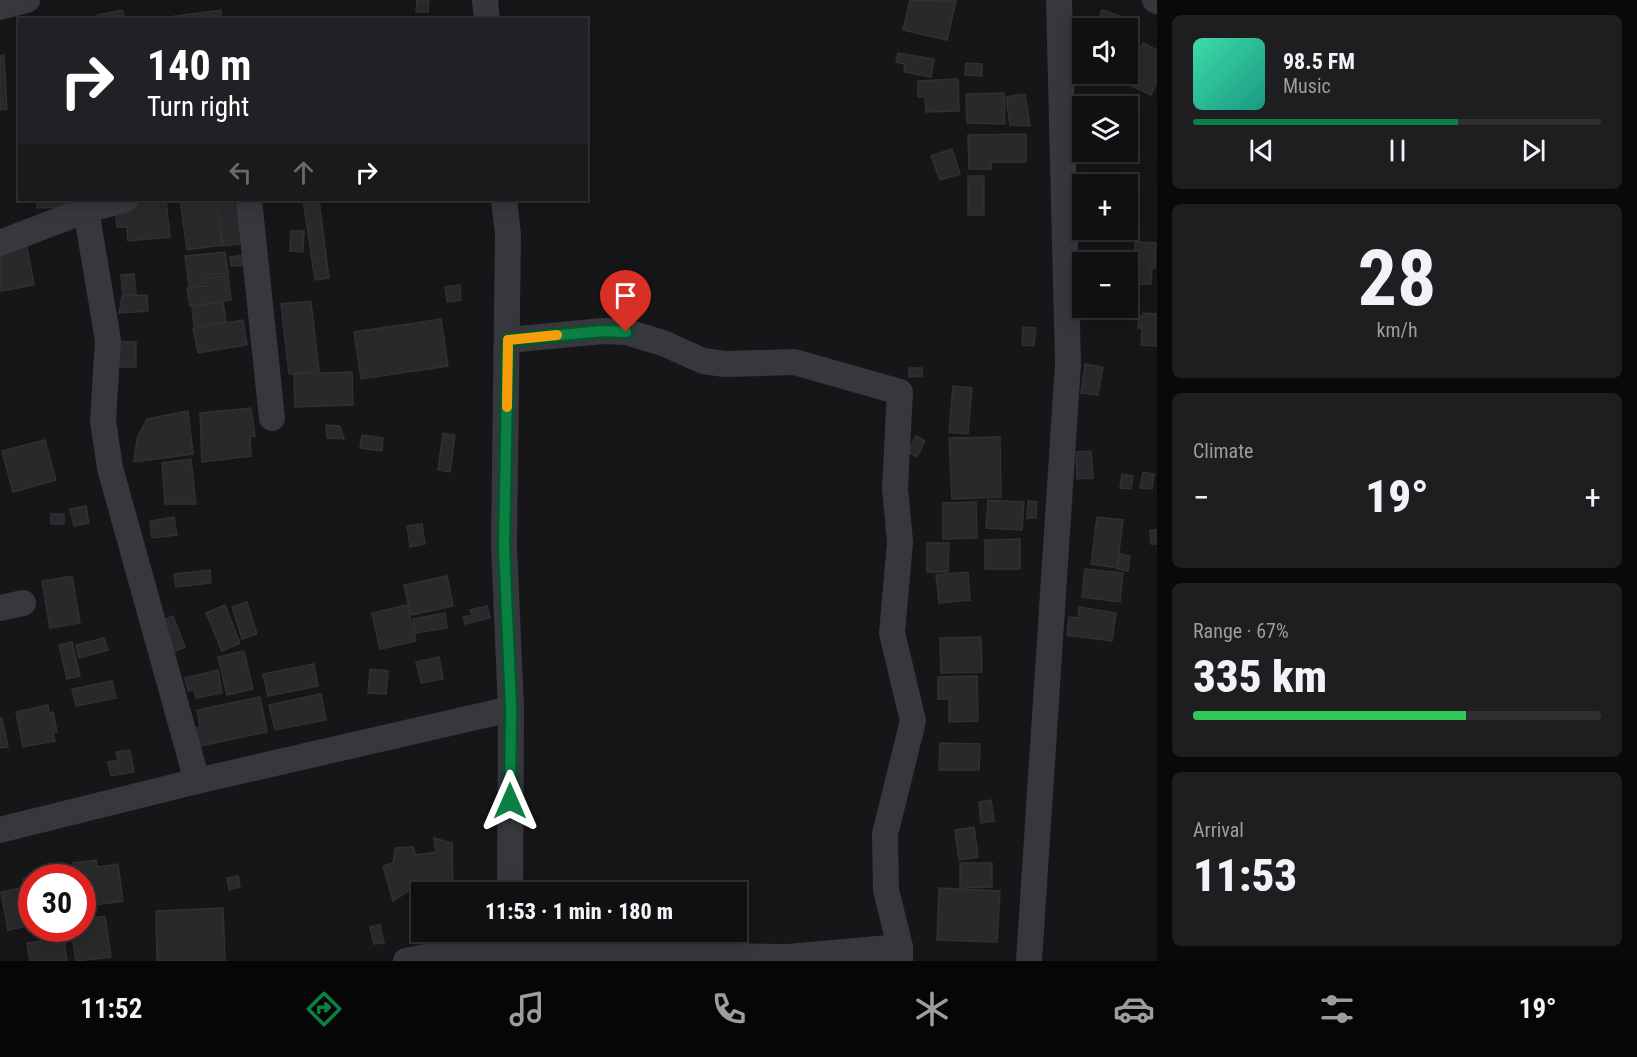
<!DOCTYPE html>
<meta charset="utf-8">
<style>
:root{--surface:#101012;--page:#1e1e20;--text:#f1f3f6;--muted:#9c9d9f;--line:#303032;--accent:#0b8043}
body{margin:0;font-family:"Roboto Condensed",sans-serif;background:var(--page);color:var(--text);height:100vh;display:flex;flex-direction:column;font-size:22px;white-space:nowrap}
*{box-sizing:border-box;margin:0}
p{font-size:20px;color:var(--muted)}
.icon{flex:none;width:33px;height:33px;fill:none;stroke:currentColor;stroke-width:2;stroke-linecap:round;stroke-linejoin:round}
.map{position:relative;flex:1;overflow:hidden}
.details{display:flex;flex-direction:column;gap:15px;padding:15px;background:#09090a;width:480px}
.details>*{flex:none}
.guide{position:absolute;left:18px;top:18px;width:570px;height:183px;border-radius:0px;box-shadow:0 3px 15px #0003,0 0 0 2px var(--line);background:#202124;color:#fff;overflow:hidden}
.tools{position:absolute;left:1072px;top:18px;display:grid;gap:12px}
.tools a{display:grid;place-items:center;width:66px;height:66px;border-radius:0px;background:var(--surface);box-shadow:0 3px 15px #0003,0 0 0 2px var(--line);font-size:30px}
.speed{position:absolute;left:18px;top:864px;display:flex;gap:12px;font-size:30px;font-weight:700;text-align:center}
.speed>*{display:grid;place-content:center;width:78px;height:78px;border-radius:50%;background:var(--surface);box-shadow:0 3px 15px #0003,0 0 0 2px var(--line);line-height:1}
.speed .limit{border:9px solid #d22;background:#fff;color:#111}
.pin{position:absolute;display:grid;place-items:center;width:51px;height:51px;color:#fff;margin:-62px -26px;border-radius:50% 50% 50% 0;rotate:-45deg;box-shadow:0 0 6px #0007}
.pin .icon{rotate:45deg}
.me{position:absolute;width:66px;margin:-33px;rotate:0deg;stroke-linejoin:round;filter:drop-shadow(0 0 4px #0008)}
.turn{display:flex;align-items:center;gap:21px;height:126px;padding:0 30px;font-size:27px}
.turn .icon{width:78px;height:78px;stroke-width:2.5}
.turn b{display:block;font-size:42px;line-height:51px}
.lanes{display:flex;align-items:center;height:57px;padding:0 30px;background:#0003;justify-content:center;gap:30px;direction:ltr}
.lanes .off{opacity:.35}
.big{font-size:45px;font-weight:800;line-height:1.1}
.details .tile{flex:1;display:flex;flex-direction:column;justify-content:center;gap:9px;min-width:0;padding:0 21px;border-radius:9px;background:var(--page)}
.details .dial{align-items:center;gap:0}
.dial b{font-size:78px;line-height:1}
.song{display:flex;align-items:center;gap:18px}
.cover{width:72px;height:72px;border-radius:9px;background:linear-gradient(135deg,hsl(160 70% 55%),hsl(170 70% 35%))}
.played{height:6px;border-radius:3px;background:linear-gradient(90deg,var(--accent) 65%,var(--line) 65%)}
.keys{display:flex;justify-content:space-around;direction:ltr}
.heat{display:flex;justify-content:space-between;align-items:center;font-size:33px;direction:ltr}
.charge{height:9px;border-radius:4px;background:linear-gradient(90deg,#34c759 67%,var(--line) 0)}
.trip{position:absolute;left:411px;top:882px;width:336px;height:60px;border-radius:0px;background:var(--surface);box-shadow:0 3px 15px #0003,0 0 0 2px var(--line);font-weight:800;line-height:60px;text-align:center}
.tab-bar{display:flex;height:96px;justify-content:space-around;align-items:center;background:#060607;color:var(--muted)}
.tab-bar .icon{width:42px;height:42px}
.tab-bar .selected{color:var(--accent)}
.tab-bar b{font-size:27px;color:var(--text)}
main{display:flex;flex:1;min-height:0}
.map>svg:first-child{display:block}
.building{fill:#29292c;stroke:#303034;stroke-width:1.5}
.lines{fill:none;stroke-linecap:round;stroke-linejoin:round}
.minor{stroke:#37383d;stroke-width:26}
.route-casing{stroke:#07532c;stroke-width:15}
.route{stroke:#0b8043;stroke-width:10}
.slow{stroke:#f59e0b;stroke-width:10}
</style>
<main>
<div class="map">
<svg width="1157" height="961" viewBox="0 0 1157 961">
<rect width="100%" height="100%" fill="#161618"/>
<g class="building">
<path d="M417,0H429L428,12H416Z"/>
<path d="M910,0L956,1L947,40L903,30Z"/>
<path d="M122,10L125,20H98L97,15Z"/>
<path d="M221,10L222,20H169V17Z"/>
<path d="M1102,10L1120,16L1115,28L1096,26Z"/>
<path d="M1083,31V57L1074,54Z"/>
<path d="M1143,43L1157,50V82L1151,95L1124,83Z"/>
<path d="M898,53L934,59L931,77L904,72L905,64L896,62Z"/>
<path d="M4,55L7,109L0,110V56Z"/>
<path d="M966,63L982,64V76L965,75Z"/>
<path d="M958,79L959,111L926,112L925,97H918V81Z"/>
<path d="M1004,93L1005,124L967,123L966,94Z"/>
<path d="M1025,94L1030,126L1010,125L1006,97Z"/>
<path d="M1026,134V162H991V169H969L968,135Z"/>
<path d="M952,149L960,174L940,180L931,156Z"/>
<rect x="968" y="176" width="16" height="39"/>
<path d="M37,200H76V207L37,208Z"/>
<path d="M166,200L170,237L128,241L127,227H117L115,205Z"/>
<path d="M180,200H216L222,245L187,250Z"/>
<path d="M218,200H233V205L247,204L252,242L223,246Z"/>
<path d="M303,200H319L329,278L315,280Z"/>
<path d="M291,231H304L303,252L290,251Z"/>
<path d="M26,242L34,285L1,291L0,255Z"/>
<path d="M1135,242L1156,243L1155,268H1152L1151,284H1128V262H1122V258H1135Z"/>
<path d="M225,252L228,273L205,276L206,283L189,286L185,256Z"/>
<path d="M244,255L245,265L231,266L230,257Z"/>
<path d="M134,274L136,294L123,295L121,275Z"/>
<path d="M228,275L231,300L190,306L187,288L208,285L207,278Z"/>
<path d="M460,285L461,300L447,302L445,287Z"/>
<path d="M147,295L148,311L119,313L122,296Z"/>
<path d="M311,301L319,371L289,374L281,304Z"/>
<path d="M223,302L226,322L194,326L192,307Z"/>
<path d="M1143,313L1157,314V346L1141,345L1142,328H1138L1139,316L1143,317Z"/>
<path d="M441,319L448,366L361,379L354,332Z"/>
<path d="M243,320L247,345L198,353L193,328Z"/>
<path d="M1023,327L1036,328L1034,346L1022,345Z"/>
<rect x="118" y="342" width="18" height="25"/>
<path d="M1085,364L1103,367L1098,395L1081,393Z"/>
<path d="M909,368H922V376L909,377Z"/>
<path d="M352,372L353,405L295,407L294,374Z"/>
<path d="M953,386L972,388L968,434L949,432Z"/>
<path d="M251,408L255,436L250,437L251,456L202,462L200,413Z"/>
<path d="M188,411L193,454L134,462L137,438L147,419Z"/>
<path d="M326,425L340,426L344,439L327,438Z"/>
<path d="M443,433L455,435L450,472L438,470Z"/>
<path d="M362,435L383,438L382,451L360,448Z"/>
<path d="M916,436L925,441L917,457L908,452Z"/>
<path d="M1000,437L1001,497L952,499L949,438Z"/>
<path d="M45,440L56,480L13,492L2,451Z"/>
<path d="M1091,451L1093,478L1077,479L1076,452Z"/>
<path d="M191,459L196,504H165L162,463Z"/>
<path d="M1143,472L1154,474L1152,489L1140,488Z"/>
<path d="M1122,474L1133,476L1131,489L1120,488Z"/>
<path d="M988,500L1024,502L1022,530L986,528Z"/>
<path d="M1028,501L1037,502L1036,518H1027Z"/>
<path d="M976,502L977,538L943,539V503Z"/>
<path d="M86,506L89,523L74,526L70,509Z"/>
<rect x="51" y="514" width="13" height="10"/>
<path d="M174,517L177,535L152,538L150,521Z"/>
<path d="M1097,517L1123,520L1117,568L1091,564Z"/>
<path d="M422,524L425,544L410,547L407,526Z"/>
<path d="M1150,530H1157V544H1151Z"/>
<path d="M1020,539V569H985V540Z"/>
<path d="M927,543H949L948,572H927Z"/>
<path d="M1120,554L1130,556L1128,571L1117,569Z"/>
<path d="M1085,569L1123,573L1120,602L1082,597Z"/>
<path d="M210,570L211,583L176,587L174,574Z"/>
<path d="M968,572L970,600L939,603L936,575Z"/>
<path d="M72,576L80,623L50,628L42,581Z"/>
<path d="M447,576L453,606L411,615L404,585Z"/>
<path d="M247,602L257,634L242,639L232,607Z"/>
<path d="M225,605L240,643L222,651L206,613Z"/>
<path d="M407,605L416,641L380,649L372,613Z"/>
<path d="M487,606L490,618L465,624L463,617L472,615L470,610Z"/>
<path d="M1079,607L1116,613L1112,641L1067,635L1069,617L1078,618Z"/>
<path d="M445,613L447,628L415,633L413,619Z"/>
<path d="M173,616L185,647L170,653L158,622Z"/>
<path d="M981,637L982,672L941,673L940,638Z"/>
<path d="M104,638L108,650L79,658L76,645Z"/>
<path d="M72,642L80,676L67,679L59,645Z"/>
<path d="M244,651L253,689L227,695L218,657Z"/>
<path d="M439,657L443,679L421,683L416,662Z"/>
<path d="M314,664L318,686L268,696L263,674Z"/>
<path d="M370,669L388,671L386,694L368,693Z"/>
<path d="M218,670L222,693L196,698L194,690L188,691L185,678Z"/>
<path d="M977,676L978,721L949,722V699H938V677Z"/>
<path d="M112,681L116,698L76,706L72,689Z"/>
<path d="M321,694L326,720L275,730L269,705Z"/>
<path d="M260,697L267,732L199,746L195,728L200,727L197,710Z"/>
<path d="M48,705L49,713L53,712L57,732L53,733L55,741L23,747L16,712Z"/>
<path d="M0,718H2L8,747L0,748Z"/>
<path d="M940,743L980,744L979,770H939Z"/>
<path d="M130,750L134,772L111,776L108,762L118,760L116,752Z"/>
<path d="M991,800L994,821L981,823L979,802Z"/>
<path d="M974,827L978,857L959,860L955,830Z"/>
<path d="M434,838L452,843L453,892H423L422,882L393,901L383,866L393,863L395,848L413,847L416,855L436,852Z"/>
<path d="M96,860L97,867L118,864L123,901L82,907V878H75L73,863Z"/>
<path d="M960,863H992V887L960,888Z"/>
<path d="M61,871L62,878H32V925L8,930L1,892L25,887L23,878Z"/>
<path d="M238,876L240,887L229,890L227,878Z"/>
<path d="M939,888L1000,891L997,942L937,940Z"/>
<path d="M223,908L225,961H157L156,911Z"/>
<path d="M105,916L111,957L76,961L71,928H82V919Z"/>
<path d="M380,925L384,943L374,944L370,927Z"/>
<path d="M64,938L67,961H30L27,943Z"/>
</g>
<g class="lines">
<g class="minor">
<path d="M485,0L487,20"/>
<path d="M1155,0L1157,1"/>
<path d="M0,7L27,0"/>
<path d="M249,200L272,418"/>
<path d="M504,200L508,234L504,545L511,709L510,892"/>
<path d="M86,210L108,340L103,421L110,468L197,781"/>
<path d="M0,243L86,210L125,200"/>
<path d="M508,340L603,331L626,332L663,343L703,361L725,364L794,362L900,392L895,488L900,542L892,633L913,721L885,834L886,890L900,947V961"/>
<path d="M0,608L23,603"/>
<path d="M0,830L197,781L511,709"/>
<path d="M406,961L440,954L509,953L788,957L900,947"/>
<path d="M1029,961L1068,364L1059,0"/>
</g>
</g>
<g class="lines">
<g class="route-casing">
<path id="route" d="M510,801L511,709L504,545L508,340L603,331L626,332"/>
</g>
<use href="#route" class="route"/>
<path class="slow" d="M507,407L508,340L557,335"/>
</g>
</svg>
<div class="tools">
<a><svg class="icon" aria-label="sound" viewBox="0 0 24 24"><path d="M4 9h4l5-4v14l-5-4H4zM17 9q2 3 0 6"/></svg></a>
<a><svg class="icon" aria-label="layers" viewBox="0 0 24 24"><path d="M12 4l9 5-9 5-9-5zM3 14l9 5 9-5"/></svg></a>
<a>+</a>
<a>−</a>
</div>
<div class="speed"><div class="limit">30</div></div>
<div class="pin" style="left:626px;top:332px;background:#d93025"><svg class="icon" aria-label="arrive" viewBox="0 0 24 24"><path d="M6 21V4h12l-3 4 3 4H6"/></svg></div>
<svg class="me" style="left:510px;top:801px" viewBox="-20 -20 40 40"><path d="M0-17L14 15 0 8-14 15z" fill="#0b8043" stroke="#fff" stroke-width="4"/></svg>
<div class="trip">11:53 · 1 min · 180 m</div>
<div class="guide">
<div class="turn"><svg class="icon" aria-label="right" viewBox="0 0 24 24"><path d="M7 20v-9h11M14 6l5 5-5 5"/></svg><div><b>140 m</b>Turn right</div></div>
<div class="lanes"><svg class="icon off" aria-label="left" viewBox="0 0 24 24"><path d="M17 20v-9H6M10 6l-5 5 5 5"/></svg><svg class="icon off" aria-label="ahead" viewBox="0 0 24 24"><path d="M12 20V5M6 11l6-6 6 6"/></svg><svg class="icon" aria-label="right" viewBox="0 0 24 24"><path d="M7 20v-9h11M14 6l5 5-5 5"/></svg></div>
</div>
</div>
<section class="details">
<div class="tile">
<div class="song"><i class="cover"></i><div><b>98.5 FM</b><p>Music</p></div></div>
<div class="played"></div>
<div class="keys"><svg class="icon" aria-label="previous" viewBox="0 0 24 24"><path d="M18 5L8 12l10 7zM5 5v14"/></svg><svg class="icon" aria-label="pause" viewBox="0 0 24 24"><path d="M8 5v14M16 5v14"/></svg><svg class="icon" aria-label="next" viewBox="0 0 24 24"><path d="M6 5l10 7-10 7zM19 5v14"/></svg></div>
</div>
<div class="tile dial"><b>28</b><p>km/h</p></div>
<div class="tile"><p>Climate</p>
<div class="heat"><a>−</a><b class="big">19°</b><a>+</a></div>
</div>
<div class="tile"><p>Range · 67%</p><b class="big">335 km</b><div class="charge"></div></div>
<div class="tile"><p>Arrival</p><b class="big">11:53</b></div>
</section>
</main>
<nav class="tab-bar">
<b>11:52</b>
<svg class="icon selected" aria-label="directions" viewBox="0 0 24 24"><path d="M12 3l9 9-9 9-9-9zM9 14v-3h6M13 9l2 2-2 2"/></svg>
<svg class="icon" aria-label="music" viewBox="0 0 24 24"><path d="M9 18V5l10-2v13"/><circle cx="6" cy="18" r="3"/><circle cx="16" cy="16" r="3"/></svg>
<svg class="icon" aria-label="phone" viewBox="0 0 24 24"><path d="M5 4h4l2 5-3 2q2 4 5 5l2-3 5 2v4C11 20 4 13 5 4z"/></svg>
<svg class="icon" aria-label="climate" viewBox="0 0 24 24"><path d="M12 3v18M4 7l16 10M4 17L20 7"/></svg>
<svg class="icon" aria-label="car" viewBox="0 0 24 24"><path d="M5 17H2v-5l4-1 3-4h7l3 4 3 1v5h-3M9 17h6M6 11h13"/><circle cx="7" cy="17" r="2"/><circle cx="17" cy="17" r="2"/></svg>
<svg class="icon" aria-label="filters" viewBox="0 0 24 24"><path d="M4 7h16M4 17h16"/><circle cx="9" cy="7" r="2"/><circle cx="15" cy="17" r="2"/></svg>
<b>19°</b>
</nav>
